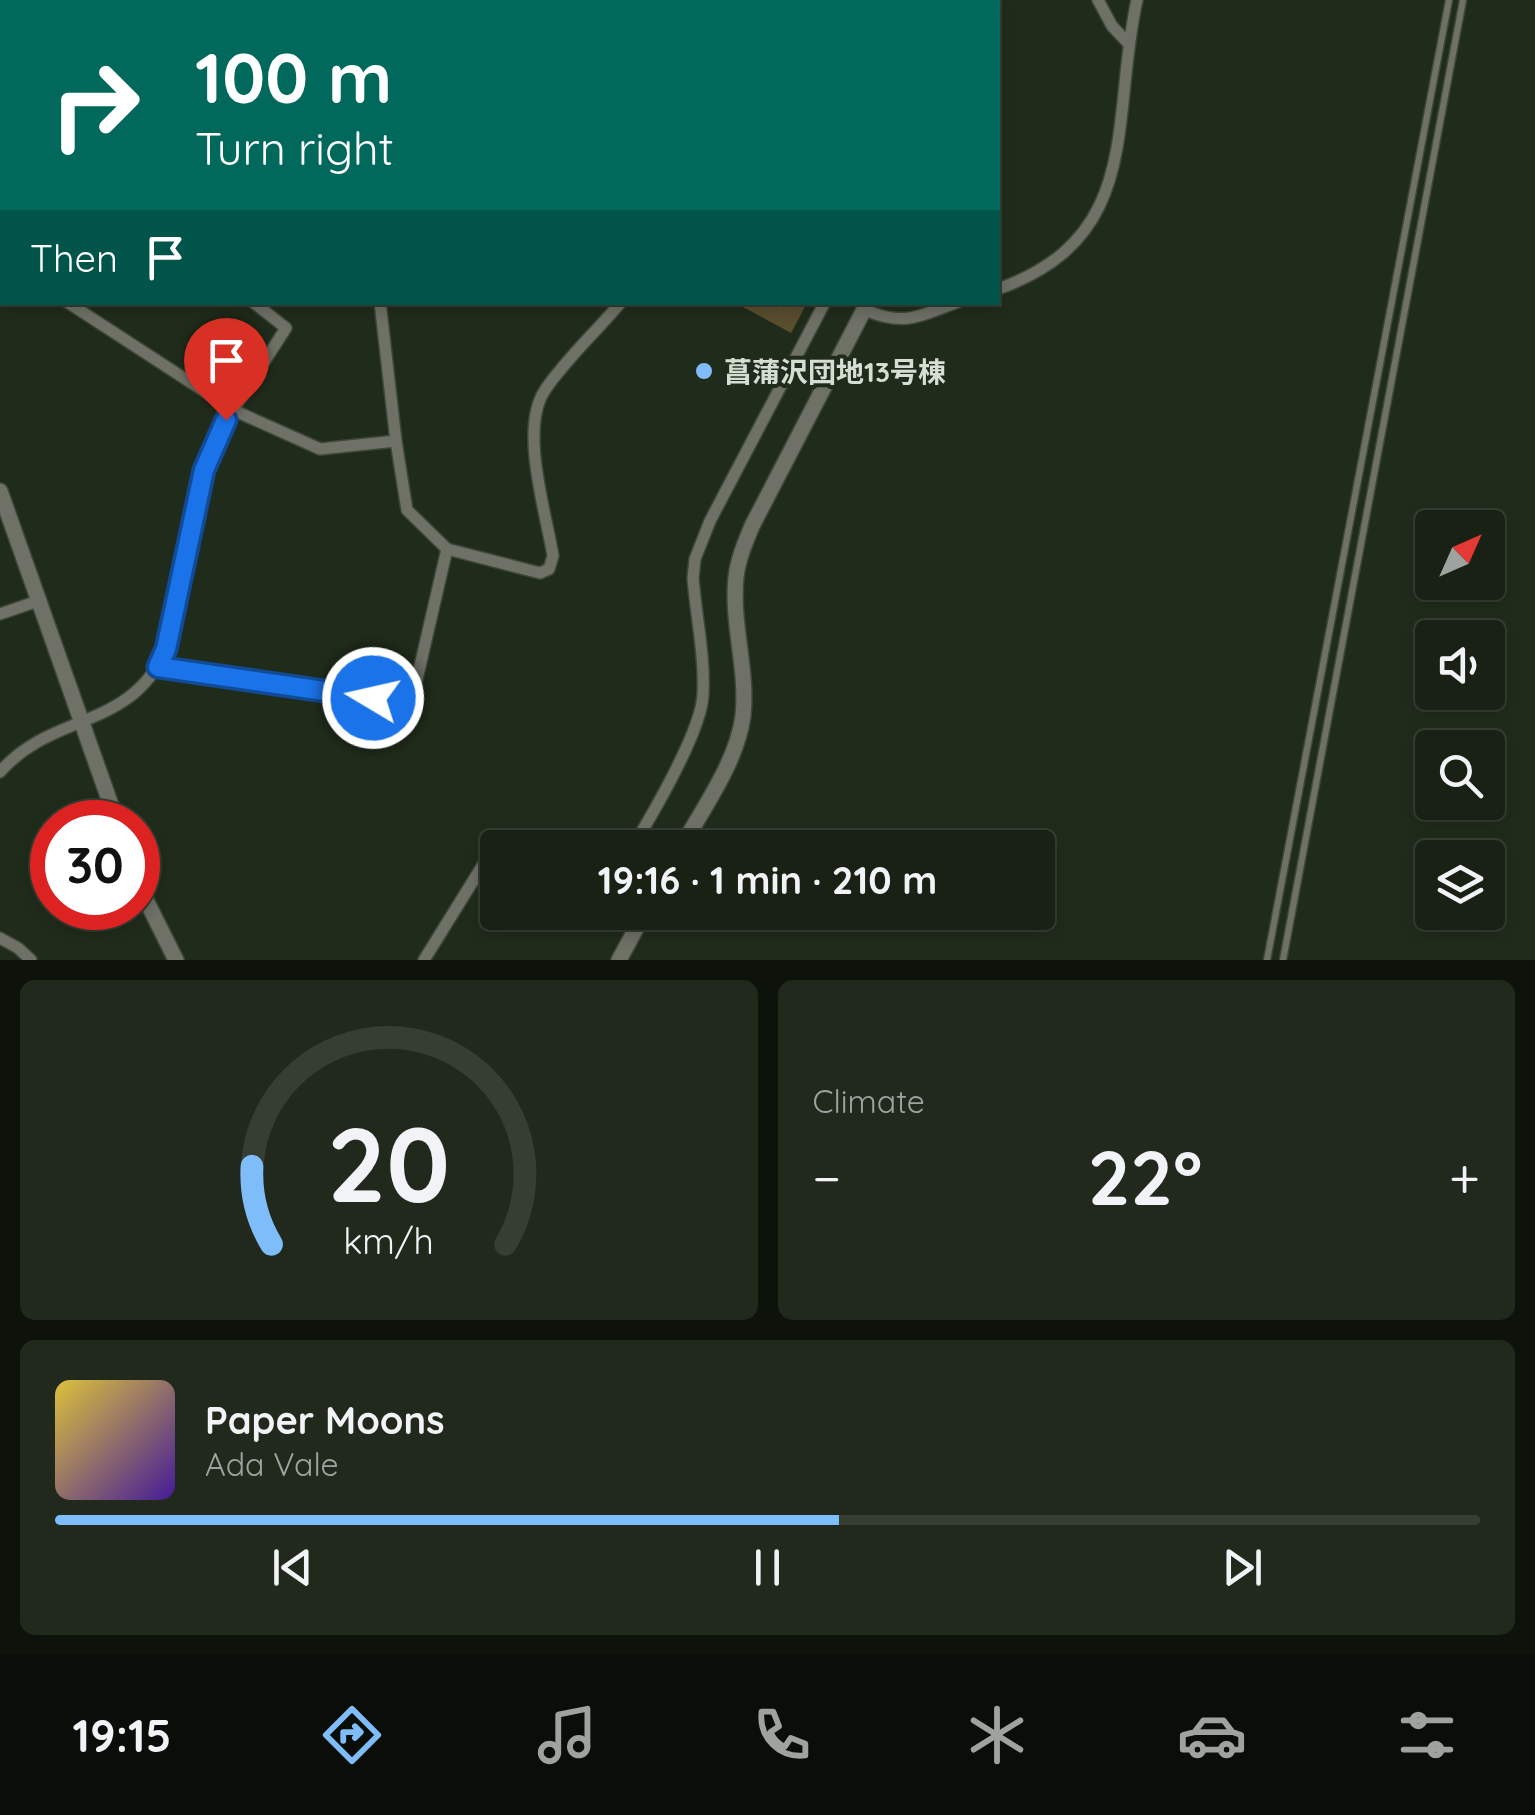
<!DOCTYPE html>
<meta charset="utf-8">
<style>
:root{--surface:#182114;--page:#21291d;--text:#f1f3f6;--muted:#9fa3a0;--line:#363e34;--accent:#7ebdf9}
body{margin:0;font-family:Quicksand,"Noto Sans JP",sans-serif;background:var(--page);color:var(--text);height:100vh;display:flex;flex-direction:column;font-size:38px;white-space:nowrap}
*{box-sizing:border-box;margin:0}
p{font-size:32px;color:var(--muted)}
.icon{flex:none;width:55px;height:55px;fill:none;stroke:currentColor;stroke-width:2;stroke-linecap:round;stroke-linejoin:round}
.map{position:relative;height:960px;overflow:hidden}
.drawer{display:flex;flex-direction:column;gap:20px;padding:20px;background:#0d120b;flex:1}
.drawer>*{flex:none}
.guide{position:absolute;left:0px;top:0px;width:1000px;height:305px;box-shadow:0 5px 15px #0003,0 0 0 2px var(--line);background:#00695c;color:#fff;overflow:hidden}
.needle{width:65px;rotate:45deg}
.buttons{position:absolute;left:1415px;top:510px;display:grid;gap:20px}
.buttons a{display:grid;place-items:center;width:90px;height:90px;border-radius:10px;background:var(--surface);box-shadow:0 5px 15px #0003,0 0 0 2px var(--line);font-size:50px}
.speed{position:absolute;left:30px;top:800px;display:flex;gap:20px;font-size:50px;font-weight:700;text-align:center}
.speed>*{display:grid;place-content:center;width:130px;height:130px;border-radius:50%;background:var(--surface);box-shadow:0 5px 15px #0003,0 0 0 2px var(--line);line-height:1}
.speed .limit{border:15px solid #d22;background:#fff;color:#111}
.pin{position:absolute;display:grid;place-items:center;width:85px;height:85px;color:#fff;margin:-102px -42px;border-radius:50% 50% 50% 0;rotate:-45deg;box-shadow:0 0 10px #0007}
.pin .icon{rotate:45deg}
.me{position:absolute;width:110px;margin:-55px;rotate:279deg;stroke-linejoin:round;filter:drop-shadow(0 0 8px #0008)}
.turn{display:flex;align-items:center;gap:35px;height:210px;padding:0 30px;font-size:45px}
.turn .icon{width:130px;height:130px;stroke-width:2.5}
.turn b{display:block;font-size:70px;line-height:85px}
.then{display:flex;align-items:center;height:95px;padding:0 30px;background:#0003;gap:20px;font-size:38px}
.big{font-size:75px;font-weight:800;line-height:1.1}
.drawer .card{flex:1;display:flex;flex-direction:column;justify-content:center;gap:15px;min-width:0;padding:0 35px;border-radius:15px;background:var(--page)}
.drawer .dial{align-items:center;gap:0}
.dial svg{height:260px;overflow:visible;fill:none;stroke:var(--line);stroke-width:7;stroke-linecap:round;text-anchor:middle}
.dial text{fill:var(--text);stroke:none}
.song{display:flex;align-items:center;gap:30px}
.cover{width:120px;height:120px;border-radius:15px;background:linear-gradient(135deg,hsl(50 70% 55%),hsl(260 70% 35%))}
.played{height:10px;border-radius:5px;background:linear-gradient(90deg,var(--accent) 55%,var(--line) 55%)}
.keys{display:flex;justify-content:space-around;direction:ltr}
.heat{display:flex;justify-content:space-between;align-items:center;font-size:55px;direction:ltr}
.drawer .tiles{flex:1;display:grid;gap:20px;grid-template-columns:1fr 1fr}
.card:last-child{grid-column:span 2}
.trip{position:absolute;left:480px;top:830px;width:575px;height:100px;border-radius:10px;background:var(--surface);box-shadow:0 5px 15px #0003,0 0 0 2px var(--line);font-weight:800;line-height:100px;text-align:center}
.dock{display:flex;height:160px;justify-content:space-around;align-items:center;background:#0a0d08;color:var(--muted)}
.dock .icon{width:70px;height:70px}
.dock .active{color:var(--accent)}
.dock b{font-size:45px;color:var(--text)}
.map>svg:first-child{display:block}
.park{fill:url(#park-crowns)}
.lines{fill:none;stroke-linecap:round;stroke-linejoin:round}
.service-casing{stroke:#3d4838;stroke-width:9}
.minor-casing{stroke:#3d4838;stroke-width:14}
.tertiary-casing{stroke:#3d4838;stroke-width:18}
.service{stroke:#6f7167;stroke-width:6}
.minor{stroke:#6f7167;stroke-width:11}
.tertiary{stroke:#6f7167;stroke-width:15}
.route-casing{stroke:#114b97;stroke-width:25}
.route{stroke:#1a73e8;stroke-width:18}
.poi-dot{fill:#7ebdf9;stroke:#202c1b;stroke-width:4}
.labels{text-anchor:middle;dominant-baseline:central;stroke-width:8;stroke-linejoin:round;paint-order:stroke}
.poi-label{font-size:28px;font-weight:bold;fill:#d6ded3;stroke:#202c1b;text-anchor:start}
</style>
<div class="map">
<svg width="1535" height="960" viewBox="0 0 1535 960">
<defs>
<pattern id="park-crowns" width="20" height="18" patternUnits="userSpaceOnUse" patternTransform="scale(2.5)"><rect width="20" height="18" fill="#594e2e"/><path d="M2 6a3 3 0 1 1 6 0M12 15a3 3 0 1 1 6 0" fill="none" stroke="#70674b"/></pattern>
</defs>
<rect width="100%" height="100%" fill="#202c1b"/>
<path class="park" d="M736,303L807,302V303L791,333Z"/>
<g class="lines">
<g class="service-casing">
<g id="service">
<path d="M1267,960L1449,0"/>
<path d="M1283,960L1463,0"/>
</g>
</g>
<g class="minor-casing">
<g id="minor">
<path d="M272,0L274,2"/>
<path d="M308,0L312,2"/>
<path d="M598,0L602,2"/>
<path d="M873,0V2"/>
<path d="M1098,0L1112,26L1128,43"/>
<path d="M131,2L132,0"/>
<path d="M508,2L510,0"/>
<path d="M0,43L2,44"/>
<path d="M0,227L2,222"/>
<path d="M0,263L2,264"/>
<path d="M998,289C1144,237 1110,121 1137,0"/>
<path d="M67,302L233,410L286,328L253,302"/>
<path d="M865,310C905,327 919,316 958,302"/>
<path d="M396,441L407,510L447,549"/>
<path d="M0,614L38,601"/>
<path d="M159,667L411,705L447,549L540,573L549,569L553,556C546,512 519,429 545,390C566,359 597,331 621,302"/>
<path d="M0,772C53,711 131,731 166,649L204,470L211,447L233,410L320,449L396,441L380,302"/>
<path d="M632,848C652,815 702,730 703,694C705,656 696,616 693,578L695,559L710,521L825,302"/>
<path d="M624,912L640,922"/>
<path d="M0,938L18,948L31,960"/>
<path d="M424,960L501,836L520,848"/>
</g>
</g>
<g class="tertiary-casing">
<g id="tertiary">
<path d="M910,0V2"/>
<path d="M0,491L117,822"/>
<path d="M681,848C703,808 737,762 743,716C748,669 731,623 736,577C738,559 745,543 752,526L868,302"/>
<path d="M138,884L176,960"/>
<path d="M619,960L645,912"/>
</g>
</g>
<use href="#service" class="service"/>
<use href="#minor" class="minor"/>
<use href="#tertiary" class="tertiary"/>
</g>
<g class="lines">
<g class="route-casing">
<path id="route" d="M226,420L204,470L166,649L158,667L373,698"/>
</g>
<use href="#route" class="route"/>
</g>
<circle class="poi-dot" cx="704" cy="371" r="10"/>
<g class="labels">
<g class="poi-label">
<text x="724" y="371">菖蒲沢団地13号棟</text>
</g>
</g>
</svg>
<div class="buttons">
<a><svg class="needle" viewBox="-14 -14 28 28"><path d="M0-13l5 13h-10z" fill="#e53935"/><path d="M0 13l5-13h-10z" fill="#9fa3a0"/></svg></a>
<a><svg class="icon" aria-label="sound" viewBox="0 0 24 24"><path d="M4 9h4l5-4v14l-5-4H4zM17 9q2 3 0 6"/></svg></a>
<a><svg class="icon" aria-label="search" viewBox="0 0 24 24"><circle cx="10" cy="10" r="6"/><path d="M15 15l6 6"/></svg></a>
<a><svg class="icon" aria-label="layers" viewBox="0 0 24 24"><path d="M12 4l9 5-9 5-9-5zM3 14l9 5 9-5"/></svg></a>
</div>
<div class="speed"><div class="limit">30</div></div>
<div class="pin" style="left:226px;top:420px;background:#d93025"><svg class="icon" aria-label="arrive" viewBox="0 0 24 24"><path d="M6 21V4h12l-3 4 3 4H6"/></svg></div>
<svg class="me" style="left:373px;top:698px" viewBox="-20 -20 40 40"><circle r="17" fill="#1a73e8" stroke="#fff" stroke-width="3"/><path d="M0-11L8 9 0 5-8 9z" fill="#fff"/></svg>
<div class="trip">19:16 · 1 min · 210 m</div>
<div class="guide">
<div class="turn"><svg class="icon" aria-label="right" viewBox="0 0 24 24"><path d="M7 20v-9h11M14 6l5 5-5 5"/></svg><div><b>100 m</b>Turn right</div></div>
<div class="then">Then<svg class="icon" aria-label="arrive" viewBox="0 0 24 24"><path d="M6 21V4h12l-3 4 3 4H6"/></svg></div>
</div>
</div>
<section class="drawer">
<div class="tiles">
<div class="card dial"><svg viewBox="0 0 100 80">
<path d="M14 69A42 42 0 1 1 86 69"/>
<path d="M14 69A42 42 0 0 1 8 45" stroke="#7ebdf9"/>
<text x="50" y="56" font-size="32" font-weight="700">20</text>
<text x="50" y="72" font-size="11">km/h</text>
</svg></div>
<div class="card"><p>Climate</p>
<div class="heat"><a>−</a><b class="big">22°</b><a>+</a></div>
</div>
<div class="card">
<div class="song"><i class="cover"></i><div><b>Paper Moons</b><p>Ada Vale</p></div></div>
<div class="played"></div>
<div class="keys"><svg class="icon" aria-label="previous" viewBox="0 0 24 24"><path d="M18 5L8 12l10 7zM5 5v14"/></svg><svg class="icon" aria-label="pause" viewBox="0 0 24 24"><path d="M8 5v14M16 5v14"/></svg><svg class="icon" aria-label="next" viewBox="0 0 24 24"><path d="M6 5l10 7-10 7zM19 5v14"/></svg></div>
</div>
</div>
</section>
<nav class="dock">
<b>19:15</b>
<svg class="icon active" aria-label="directions" viewBox="0 0 24 24"><path d="M12 3l9 9-9 9-9-9zM9 14v-3h6M13 9l2 2-2 2"/></svg>
<svg class="icon" aria-label="music" viewBox="0 0 24 24"><path d="M9 18V5l10-2v13"/><circle cx="6" cy="18" r="3"/><circle cx="16" cy="16" r="3"/></svg>
<svg class="icon" aria-label="phone" viewBox="0 0 24 24"><path d="M5 4h4l2 5-3 2q2 4 5 5l2-3 5 2v4C11 20 4 13 5 4z"/></svg>
<svg class="icon" aria-label="climate" viewBox="0 0 24 24"><path d="M12 3v18M4 7l16 10M4 17L20 7"/></svg>
<svg class="icon" aria-label="car" viewBox="0 0 24 24"><path d="M5 17H2v-5l4-1 3-4h7l3 4 3 1v5h-3M9 17h6M6 11h13"/><circle cx="7" cy="17" r="2"/><circle cx="17" cy="17" r="2"/></svg>
<svg class="icon" aria-label="filters" viewBox="0 0 24 24"><path d="M4 7h16M4 17h16"/><circle cx="9" cy="7" r="2"/><circle cx="15" cy="17" r="2"/></svg>
</nav>
